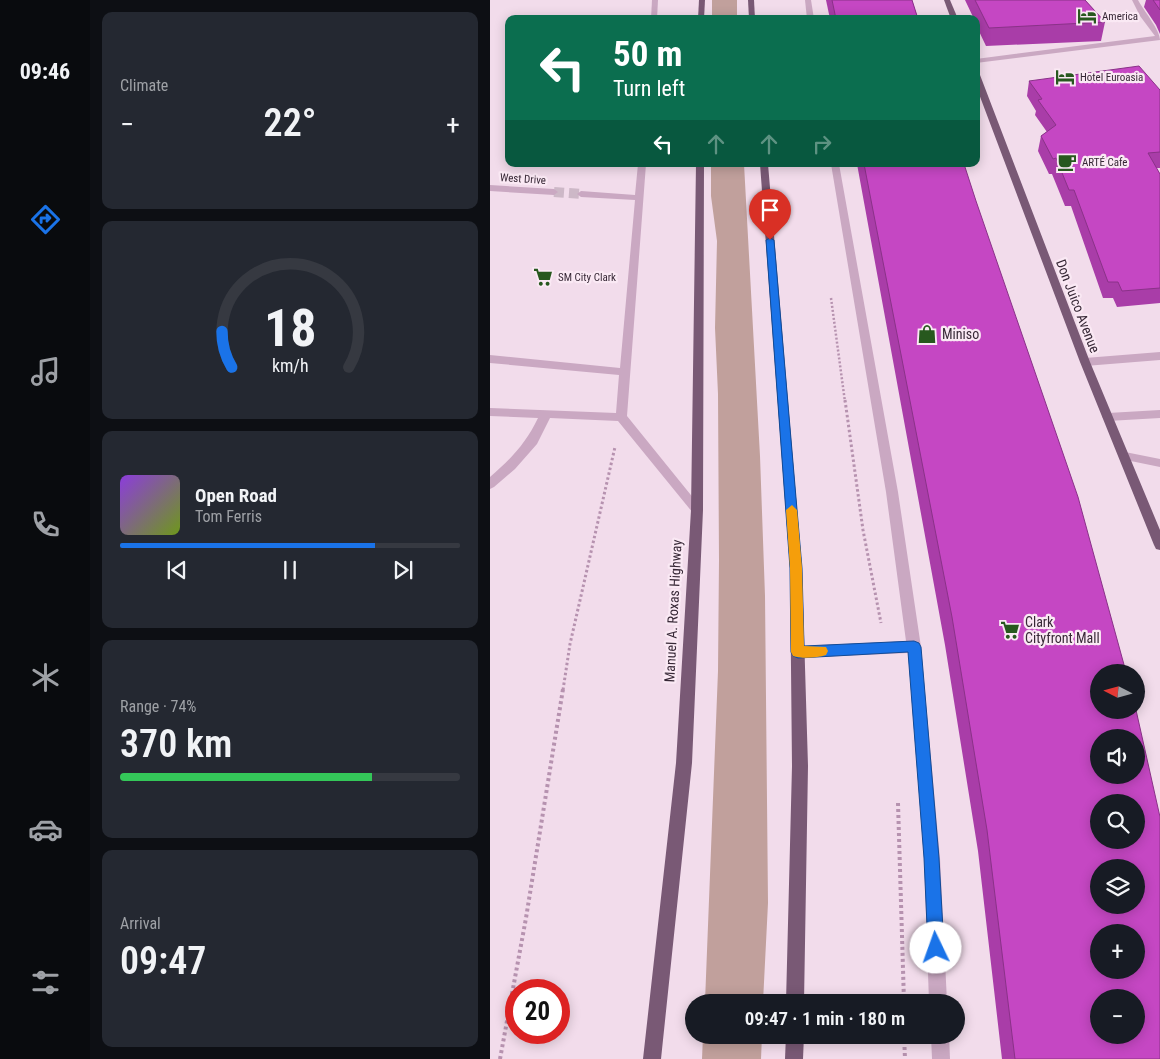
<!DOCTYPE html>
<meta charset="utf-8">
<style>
:root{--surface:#171b24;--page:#242831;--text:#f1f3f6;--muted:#9ea1a6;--line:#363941;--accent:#1a73e8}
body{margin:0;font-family:"Roboto Condensed",sans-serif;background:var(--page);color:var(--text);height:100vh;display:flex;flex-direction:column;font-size:19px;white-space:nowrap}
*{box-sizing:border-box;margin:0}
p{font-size:16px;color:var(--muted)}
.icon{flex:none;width:28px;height:28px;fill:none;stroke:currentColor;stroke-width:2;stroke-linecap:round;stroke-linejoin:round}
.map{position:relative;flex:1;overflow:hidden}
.sheet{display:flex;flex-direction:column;gap:12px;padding:12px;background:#0d0f14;width:400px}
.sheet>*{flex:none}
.banner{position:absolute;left:15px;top:15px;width:475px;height:152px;border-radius:10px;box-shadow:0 2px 12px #0003;background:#0b6e4f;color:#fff;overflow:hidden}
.needle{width:32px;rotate:276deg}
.tools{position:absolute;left:600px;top:664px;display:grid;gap:10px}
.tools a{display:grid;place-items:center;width:55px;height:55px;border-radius:50%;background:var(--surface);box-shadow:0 2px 12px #0003;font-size:25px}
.speed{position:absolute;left:15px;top:979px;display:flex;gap:10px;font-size:25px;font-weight:700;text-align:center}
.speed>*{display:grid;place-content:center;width:65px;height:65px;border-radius:50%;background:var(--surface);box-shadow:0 2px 12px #0003;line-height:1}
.speed .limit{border:8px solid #d22;background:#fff;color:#111}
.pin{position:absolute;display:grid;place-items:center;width:42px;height:42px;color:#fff;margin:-51px -21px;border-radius:50% 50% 50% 0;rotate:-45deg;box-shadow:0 0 5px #0007}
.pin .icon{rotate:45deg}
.me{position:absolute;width:55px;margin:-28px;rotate:357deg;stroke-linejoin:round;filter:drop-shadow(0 0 4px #0008)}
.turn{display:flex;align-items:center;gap:18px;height:105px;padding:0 25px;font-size:22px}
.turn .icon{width:65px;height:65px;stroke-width:2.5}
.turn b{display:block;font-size:35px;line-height:42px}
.lanes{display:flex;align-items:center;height:48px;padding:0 25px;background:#0003;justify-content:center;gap:25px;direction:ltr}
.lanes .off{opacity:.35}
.big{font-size:38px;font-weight:600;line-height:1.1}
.sheet .widget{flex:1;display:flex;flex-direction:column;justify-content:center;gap:8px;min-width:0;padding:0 18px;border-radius:10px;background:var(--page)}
.sheet .dial{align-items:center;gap:0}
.dial svg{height:130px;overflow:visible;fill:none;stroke:var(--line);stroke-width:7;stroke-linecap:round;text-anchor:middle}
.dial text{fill:var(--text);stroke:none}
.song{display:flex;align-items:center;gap:15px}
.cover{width:60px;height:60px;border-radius:8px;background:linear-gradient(135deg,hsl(270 70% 55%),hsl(80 70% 35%))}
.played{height:5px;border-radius:2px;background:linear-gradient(90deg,var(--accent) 75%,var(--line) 75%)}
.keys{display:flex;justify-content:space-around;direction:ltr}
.heat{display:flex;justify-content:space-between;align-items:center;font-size:28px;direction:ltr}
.charge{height:8px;border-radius:4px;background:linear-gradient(90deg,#34c759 74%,var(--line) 0)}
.trip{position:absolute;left:195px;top:994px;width:280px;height:50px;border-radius:25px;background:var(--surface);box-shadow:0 2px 12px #0003;font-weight:600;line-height:50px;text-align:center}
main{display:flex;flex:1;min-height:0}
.tab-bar{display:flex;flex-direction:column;width:90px;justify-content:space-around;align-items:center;background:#090b0e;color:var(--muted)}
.tab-bar .icon{width:35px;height:35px}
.tab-bar .selected{color:var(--accent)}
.tab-bar b{font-size:22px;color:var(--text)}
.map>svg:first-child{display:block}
.green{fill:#c1a09c}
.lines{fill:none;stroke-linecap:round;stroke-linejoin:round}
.minor-tunnel{stroke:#cdb8c7;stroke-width:10;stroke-dasharray:10 5;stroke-linecap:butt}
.path-far2{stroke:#b692af;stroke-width:2.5;stroke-dasharray:2 2;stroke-linecap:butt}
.path-far1{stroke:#b692af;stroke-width:3;stroke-dasharray:2.5 2.5;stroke-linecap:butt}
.path{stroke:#b692af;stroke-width:4;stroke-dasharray:3 3;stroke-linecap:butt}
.minor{fill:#caa8c2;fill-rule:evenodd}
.major{fill:#795975;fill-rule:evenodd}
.wall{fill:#a93da8}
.building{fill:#c547c3;stroke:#8a3288;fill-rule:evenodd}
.route{fill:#1a73e8;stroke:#114b97}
.slow{fill:#f59e0b}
.labels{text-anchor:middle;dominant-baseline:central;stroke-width:4.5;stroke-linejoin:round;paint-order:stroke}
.far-poi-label{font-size:11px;fill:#372836;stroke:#fae9f4;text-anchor:start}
.far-street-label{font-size:11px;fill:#372836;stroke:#fae9f4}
.street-label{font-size:14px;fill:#372836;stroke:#fae9f4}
.poi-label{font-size:14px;fill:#372836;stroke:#fae9f4;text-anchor:start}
</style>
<main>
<nav class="tab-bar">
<b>09:46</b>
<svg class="icon selected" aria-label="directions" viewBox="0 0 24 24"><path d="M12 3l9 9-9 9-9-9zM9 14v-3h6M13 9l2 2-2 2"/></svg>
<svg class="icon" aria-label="music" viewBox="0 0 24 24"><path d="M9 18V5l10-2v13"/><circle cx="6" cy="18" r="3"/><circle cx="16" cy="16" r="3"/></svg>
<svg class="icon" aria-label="phone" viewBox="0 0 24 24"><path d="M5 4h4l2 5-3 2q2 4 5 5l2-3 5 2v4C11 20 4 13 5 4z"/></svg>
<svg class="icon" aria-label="climate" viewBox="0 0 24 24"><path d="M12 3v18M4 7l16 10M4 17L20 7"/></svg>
<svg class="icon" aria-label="car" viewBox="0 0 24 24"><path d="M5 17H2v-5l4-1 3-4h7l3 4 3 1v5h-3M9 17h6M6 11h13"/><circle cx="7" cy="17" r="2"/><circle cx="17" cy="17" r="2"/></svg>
<svg class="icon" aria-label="filters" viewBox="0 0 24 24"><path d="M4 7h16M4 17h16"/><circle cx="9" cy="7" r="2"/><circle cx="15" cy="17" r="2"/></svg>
</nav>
<section class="sheet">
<div class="widget"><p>Climate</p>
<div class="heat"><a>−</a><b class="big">22°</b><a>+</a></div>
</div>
<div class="widget dial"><svg viewBox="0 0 100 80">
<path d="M14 69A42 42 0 1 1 86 69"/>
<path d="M14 69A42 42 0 0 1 8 47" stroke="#1a73e8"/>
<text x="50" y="56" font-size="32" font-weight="700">18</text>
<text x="50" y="72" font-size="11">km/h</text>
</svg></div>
<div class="widget">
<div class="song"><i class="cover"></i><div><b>Open Road</b><p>Tom Ferris</p></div></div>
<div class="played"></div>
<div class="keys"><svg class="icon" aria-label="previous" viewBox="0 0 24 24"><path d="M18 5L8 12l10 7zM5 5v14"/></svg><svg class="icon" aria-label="pause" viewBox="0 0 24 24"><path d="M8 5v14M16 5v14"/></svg><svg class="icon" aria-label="next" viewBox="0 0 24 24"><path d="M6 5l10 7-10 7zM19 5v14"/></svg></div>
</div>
<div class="widget"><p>Range · 74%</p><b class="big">370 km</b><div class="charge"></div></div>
<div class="widget"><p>Arrival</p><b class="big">09:47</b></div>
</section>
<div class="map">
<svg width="670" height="1059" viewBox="0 0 670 1059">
<rect width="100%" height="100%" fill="#f2dceb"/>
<g class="green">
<rect x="222" y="0" width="25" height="19"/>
<path d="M221,164H254L270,456L275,596L278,903L273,1002H215L228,671L229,560L228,394L225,328L227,241L221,196Z"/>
<path d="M213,1035H272L271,1059H212Z"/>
</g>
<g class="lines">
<path class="minor-tunnel" d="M64,192L91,194"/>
<path class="path-far2" d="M341,298L355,402"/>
<g class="path-far1">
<path d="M355,400L373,530L391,623"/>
<path d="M73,690L80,644L125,447"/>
</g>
<g class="path">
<path d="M408,803L414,1002"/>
<path d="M414,1035L415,1059"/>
<path d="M10,1059L36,918L73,689"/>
</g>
<g class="minor">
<path d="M162,0H168L167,19H161Z"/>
<path d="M315,0H321L324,19H317Z"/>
<path d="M642,0H648C654,11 670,30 670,40L486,63V59L665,36L650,16Z"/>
<path d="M148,164H156L137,416L213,510L211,513H203L128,421L60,418L47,444L25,469L4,487L0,489V477C21,459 36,443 48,418L0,416V408L126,413L129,375L0,363V355L130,368L145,200L91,197L87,194L91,191L145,195Z"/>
<path d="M341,164H349L408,492L431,647L450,858L457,1002H439L434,858L418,653L308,658L303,656L301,652L303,648L308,646L416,641L396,492Z"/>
<path d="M0,185L64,189L68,192L64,195L0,191Z"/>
<path d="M670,352V360L595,366L590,362L595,358Z"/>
<path d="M670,410V418L618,421L612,417L618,413Z"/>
<path d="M635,452L670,459V467L631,459L629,456Z"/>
<path d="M441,1035H459L460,1059H442Z"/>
</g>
<g class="major">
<path d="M209,0H215L214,19H208Z"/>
<path d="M258,0H264L265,19H259Z"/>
<path d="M454,0H460L468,19H461Z"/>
<path d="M486,73L490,75L600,362L670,530V550L666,549L664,545L590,362L486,86Z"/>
<path d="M206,164H214L213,510L202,763L171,1059H153L186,763L201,510Z"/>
<path d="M270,164H278L312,568L318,766L314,1002H296L302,766L300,568Z"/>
<path d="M296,1035H314L313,1059H295Z"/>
</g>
</g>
<g class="wall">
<path d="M336,0H422L428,19H340Z"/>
<path d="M475,0H595L615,22L611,41L496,46L486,25V19H484Z"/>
<path d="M656,0H670V34L666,25L654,7Z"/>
<path d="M539,81L670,90V168H666L670,174V303L627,307L623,298H613L581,206H575L562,174H559L548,151L551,136L557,132L545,115L546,111L537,96Z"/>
<path d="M367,164H474L670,1059H512L488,851L455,645Z"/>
</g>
<g class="building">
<path d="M342,0H422L428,19H346Z"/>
<path d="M485,0H595L615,22L499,28Z"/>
<path d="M663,0H670V10Z"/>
<path d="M649,66L670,90V152L658,153L670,174V288L632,291L628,282H618L584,190H579L566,158L563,159L551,136L566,125L548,100L552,99L539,81Z"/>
<path d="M374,164H474L486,201L588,497L636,672H609V710H646L670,817V1059H525L497,830L462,617ZM609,738H646V775H609ZM609,802H646V840H609ZM609,868H646V905H609ZM609,932H646V970H609ZM609,998H646V1035H609Z"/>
</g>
<path class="route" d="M280,238L284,240L312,568L314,646L424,641L429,643L431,647L449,858L454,948L451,954L446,956L440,954L438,948L434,858L418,652L308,658L303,656L301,652L300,568L276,240Z"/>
<path class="slow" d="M302,505L307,510L312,568L314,646L336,647L338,651L336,655C327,658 312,659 303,656L301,652L300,568L296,510Z"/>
<defs>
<g id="hotel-bare" transform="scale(1.5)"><path d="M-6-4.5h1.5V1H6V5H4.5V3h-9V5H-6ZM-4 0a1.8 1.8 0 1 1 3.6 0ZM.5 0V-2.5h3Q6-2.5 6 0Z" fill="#27581e" stroke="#fae9f4" stroke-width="2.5" paint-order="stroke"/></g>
<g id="cafe-bare" transform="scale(1.5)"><path d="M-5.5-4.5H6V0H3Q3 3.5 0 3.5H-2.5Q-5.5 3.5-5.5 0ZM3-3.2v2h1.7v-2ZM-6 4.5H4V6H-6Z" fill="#27581e" stroke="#fae9f4" stroke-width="2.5" paint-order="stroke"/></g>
<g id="supermarket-bare" transform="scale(1.5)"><path d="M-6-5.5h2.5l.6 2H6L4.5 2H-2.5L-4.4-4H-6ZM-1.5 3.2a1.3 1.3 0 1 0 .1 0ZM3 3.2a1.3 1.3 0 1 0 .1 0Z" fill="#27581e" stroke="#fae9f4" stroke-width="2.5" paint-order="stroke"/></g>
<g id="shop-bare" transform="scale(1.5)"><path d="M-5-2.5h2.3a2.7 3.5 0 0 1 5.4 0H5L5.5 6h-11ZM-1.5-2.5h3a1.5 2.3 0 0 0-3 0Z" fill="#27581e" stroke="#fae9f4" stroke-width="2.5" paint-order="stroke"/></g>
</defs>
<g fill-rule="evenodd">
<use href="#hotel-bare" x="597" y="16"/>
<use href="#hotel-bare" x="575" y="77"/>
<use href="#cafe-bare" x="577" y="162"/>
<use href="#supermarket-bare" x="53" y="277"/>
<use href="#shop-bare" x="437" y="334"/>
<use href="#supermarket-bare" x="520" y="630"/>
</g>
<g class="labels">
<g class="far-poi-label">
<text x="612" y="16">America</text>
<text x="590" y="77">Hotel Euroasia</text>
<text x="592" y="162">ARTÉ Cafe</text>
<text x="68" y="277">SM City Clark</text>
</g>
<g class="far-street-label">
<text transform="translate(33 179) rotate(4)">West Drive</text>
</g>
<g class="street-label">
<text transform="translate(588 306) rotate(69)">Don Juico Avenue</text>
<text transform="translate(183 611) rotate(-87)">Manuel A. Roxas Highway</text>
</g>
<g class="poi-label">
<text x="452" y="334">Miniso</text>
<text x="535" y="622">Clark<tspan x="535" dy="16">Cityfront Mall</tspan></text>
</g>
</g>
</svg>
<div class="tools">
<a><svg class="needle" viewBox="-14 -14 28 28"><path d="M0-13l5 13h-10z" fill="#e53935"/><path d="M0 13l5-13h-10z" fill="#9ea1a6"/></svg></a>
<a><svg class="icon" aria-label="sound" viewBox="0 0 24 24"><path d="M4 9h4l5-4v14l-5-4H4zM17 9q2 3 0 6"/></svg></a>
<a><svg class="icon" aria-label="search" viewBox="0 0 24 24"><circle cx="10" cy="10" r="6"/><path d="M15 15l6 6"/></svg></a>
<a><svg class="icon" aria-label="layers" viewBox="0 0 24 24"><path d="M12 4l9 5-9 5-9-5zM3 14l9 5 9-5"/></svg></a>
<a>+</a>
<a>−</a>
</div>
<div class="speed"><div class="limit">20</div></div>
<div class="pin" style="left:280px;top:240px;background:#d93025"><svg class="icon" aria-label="arrive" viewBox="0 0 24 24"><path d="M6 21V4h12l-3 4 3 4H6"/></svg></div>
<svg class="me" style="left:446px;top:948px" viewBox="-20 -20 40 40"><circle r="19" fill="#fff"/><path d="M0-13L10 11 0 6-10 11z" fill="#1a73e8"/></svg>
<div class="trip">09:47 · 1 min · 180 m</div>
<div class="banner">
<div class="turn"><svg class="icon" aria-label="left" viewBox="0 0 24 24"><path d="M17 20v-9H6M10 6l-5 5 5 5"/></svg><div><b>50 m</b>Turn left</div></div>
<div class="lanes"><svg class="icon" aria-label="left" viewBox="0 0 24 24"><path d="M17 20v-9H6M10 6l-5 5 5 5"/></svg><svg class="icon off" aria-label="ahead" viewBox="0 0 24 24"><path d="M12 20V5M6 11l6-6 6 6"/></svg><svg class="icon off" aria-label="ahead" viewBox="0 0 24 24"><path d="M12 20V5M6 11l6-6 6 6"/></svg><svg class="icon off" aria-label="right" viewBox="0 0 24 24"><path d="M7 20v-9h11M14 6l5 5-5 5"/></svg></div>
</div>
</div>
</main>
